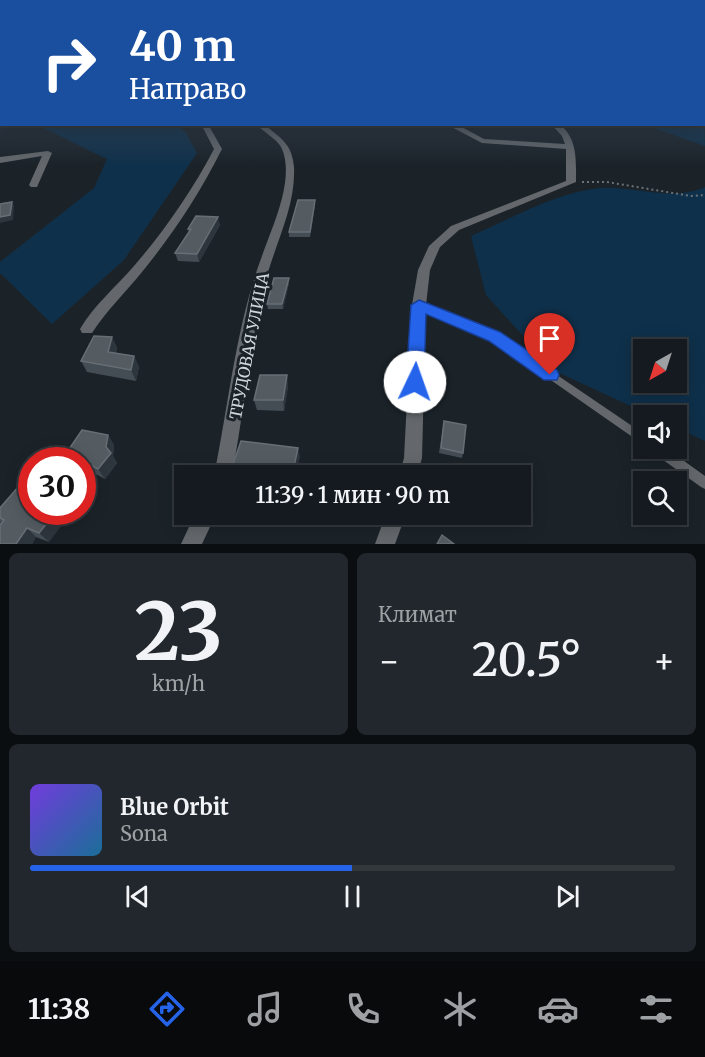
<!DOCTYPE html>
<html lang="ru">
<meta charset="utf-8">
<style>
:root{--surface:#141a1f;--page:#21272c;--text:#f1f3f6;--muted:#9da1a4;--line:#33383d;--accent:#2563eb}
body{margin:0;font-family:Merriweather,serif;background:var(--page);color:var(--text);height:100vh;display:flex;flex-direction:column;font-size:22px;white-space:nowrap}
*{box-sizing:border-box;margin:0}
p{font-size:20px;color:var(--muted)}
.icon{flex:none;width:33px;height:33px;fill:none;stroke:currentColor;stroke-width:2;stroke-linecap:round;stroke-linejoin:round}
.map{position:relative;height:544px;overflow:hidden}
.drawer{display:flex;flex-direction:column;gap:9px;padding:9px;background:#0b0e11;flex:1}
.drawer>*{flex:none}
.guide{position:absolute;left:0px;top:0px;width:705px;height:126px;box-shadow:0 3px 15px #0003,0 0 0 2px var(--line);background:#1a4fa0;color:#fff;overflow:hidden}
.needle{width:39px;rotate:219deg}
.tools{position:absolute;left:633px;top:339px;display:grid;gap:12px}
.tools a{display:grid;place-items:center;width:54px;height:54px;border-radius:0px;background:var(--surface);box-shadow:0 3px 15px #0003,0 0 0 2px var(--line);font-size:30px}
.speed{position:absolute;left:18px;top:447px;display:flex;gap:12px;font-size:30px;font-weight:700;text-align:center}
.speed>*{display:grid;place-content:center;width:78px;height:78px;border-radius:50%;background:var(--surface);box-shadow:0 3px 15px #0003,0 0 0 2px var(--line);line-height:1}
.speed .limit{border:9px solid #d22;background:#fff;color:#111}
.pin{position:absolute;display:grid;place-items:center;width:51px;height:51px;color:#fff;margin:-62px -26px;border-radius:50% 50% 50% 0;rotate:-45deg;box-shadow:0 0 6px #0007}
.pin .icon{rotate:45deg}
.me{position:absolute;width:66px;margin:-33px;rotate:3deg;stroke-linejoin:round;filter:drop-shadow(0 0 4px #0008)}
.turn{display:flex;align-items:center;gap:21px;height:126px;padding:0 30px;font-size:27px}
.turn .icon{width:78px;height:78px;stroke-width:2.5}
.turn b{display:block;font-size:42px;line-height:51px}
.big{font-size:45px;font-weight:600;line-height:1.1}
.drawer .widget{flex:1;display:flex;flex-direction:column;justify-content:center;gap:9px;min-width:0;padding:0 21px;border-radius:9px;background:var(--page)}
.drawer .dial{align-items:center;gap:0}
.dial b{font-size:78px;line-height:1}
.song{display:flex;align-items:center;gap:18px}
.cover{width:72px;height:72px;border-radius:9px;background:linear-gradient(135deg,hsl(260 70% 55%),hsl(200 70% 35%))}
.played{height:6px;border-radius:3px;background:linear-gradient(90deg,var(--accent) 50%,var(--line) 50%)}
.keys{display:flex;justify-content:space-around;direction:ltr}
.heat{display:flex;justify-content:space-between;align-items:center;font-size:33px;direction:ltr}
.drawer .tiles{flex:1;display:grid;gap:9px;grid-template-columns:1fr 1fr}
.widget:last-child{grid-column:span 2}
.trip{position:absolute;left:174px;top:465px;width:357px;height:60px;border-radius:0px;background:var(--surface);box-shadow:0 3px 15px #0003,0 0 0 2px var(--line);font-weight:600;line-height:60px;text-align:center}
.tab-bar{display:flex;height:96px;justify-content:space-around;align-items:center;background:#080a0c;color:var(--muted)}
.tab-bar .icon{width:42px;height:42px}
.tab-bar .current{color:var(--accent)}
.tab-bar b{font-size:27px;color:var(--text)}
.map>svg:first-child{display:block}
.green{fill:#0f304a;fill-rule:evenodd}
.lines{fill:none;stroke-linecap:round;stroke-linejoin:round}
.path{stroke:#6b7277;stroke-width:2;stroke-dasharray:2 3;stroke-linecap:butt}
.service{fill:#64686c;fill-rule:evenodd}
.minor{fill:#64686c;fill-rule:evenodd}
.wall{fill:#444d54}
.shaded-wall{fill:#2e363d}
.building{fill:#545c62;stroke:#676f75;stroke-width:1.5}
.route{fill:#2563eb;stroke:#184099;stroke-width:1.5}
.labels{text-anchor:middle;dominant-baseline:central;stroke-width:6;stroke-linejoin:round;paint-order:stroke}
.street-label{font-size:16px;fill:#d0d5da;stroke:#1b2329}
</style>
<div class="map">
<svg width="705" height="544" viewBox="0 0 705 544">
<rect width="100%" height="100%" fill="#1b2329"/>
<g class="green">
<path d="M704,89L705,146L645,125L704,124Z"/>
<path d="M177,125L185,131L197,153L124,260L52,324L0,273V262L94,188L107,159L37,125Z"/>
<path d="M705,187V441L677,428L676,416L650,415L555,371L486,295L471,236C511,219 556,192 601,188C635,186 670,202 705,187ZM644,350H676V382H644Z"/>
</g>
<g class="lines">
<path class="path" d="M582,182H607L691,196L705,195"/>
<g class="service">
<path d="M419,302L498,335L644,434V445L492,339L416,307L415,305L416,303Z"/>
<path d="M651,448H666L705,476V489L701,487L652,452Z"/>
</g>
<g class="minor">
<path d="M201,124H208L222,149C200,193 173,234 142,272C125,293 106,311 92,333H82L80,329C94,305 116,287 134,266C165,230 192,191 214,149Z"/>
<path d="M256,124H264C281,139 292,143 294,167C296,210 272,249 263,291C250,352 243,414 232,476H214C229,403 236,325 262,256C272,227 295,180 282,149C279,140 263,132 256,124Z"/>
<path d="M446,124H456L484,139L565,144L562,136L551,124H559C578,138 576,161 576,182L459,230L440,247L430,270L426,305L422,458L417,476H399L404,458L412,305L418,270L429,246L451,226L566,181V149L482,143Z"/>
<path d="M48,151L52,153L37,187H31L29,185L42,156L0,163V157Z"/>
<path d="M195,514H216L202,544H181Z"/>
<path d="M386,514H406L395,544H375Z"/>
</g>
</g>
<g class="wall">
<path d="M315,205L310,237H289V232Z"/>
<path d="M220,225L199,262L178,261L175,253L189,233L188,229Z"/>
<path d="M289,283L283,309H268L267,304Z"/>
<path d="M112,337L117,348L116,353L134,356L139,367L136,381L87,372L81,361Z"/>
<path d="M288,386L284,411L257,410L254,400Z"/>
<path d="M443,426L463,453L462,458L439,453Z"/>
<path d="M108,435L114,445L113,456L117,463L105,479L82,467V460H73L67,452Z"/>
<path d="M32,471L49,542L36,537L32,544H0L1,523L0,522V508Z"/>
<path d="M226,514H260L258,527L229,524Z"/>
</g>
<g class="shaded-wall">
<path d="M315,200V205L310,237V232Z"/>
<path d="M12,202L14,206L13,220L0,223V217Z"/>
<path d="M218,217L220,225L199,262L197,254Z"/>
<path d="M289,278V283L283,309L282,304Z"/>
<path d="M112,337L117,348L113,363L108,352Z"/>
<path d="M134,356L139,367L136,381L131,370Z"/>
<path d="M287,375L288,386L284,411L283,400Z"/>
<path d="M108,435L114,445L113,456L117,463L105,479L98,469L106,447Z"/>
<path d="M298,448L300,457L295,476H292Z"/>
<path d="M82,487L86,492L82,497Z"/>
<path d="M56,512H72L49,542L39,533Z"/>
<path d="M256,514H260L258,527L255,518Z"/>
<path d="M27,528L36,537L32,544H16Z"/>
</g>
<g class="building">
<path d="M298,200H315L310,232H289Z"/>
<path d="M12,202L10,215L0,217V204Z"/>
<path d="M196,216L218,217L197,254L175,253L191,229H188Z"/>
<path d="M274,278H289L282,304H267Z"/>
<path d="M94,336L112,337L108,352L134,356L131,370L81,361Z"/>
<path d="M260,375H287L283,400H254Z"/>
<path d="M444,421L466,425L463,453L441,448Z"/>
<path d="M82,430L108,435L106,447L111,453L98,469L67,452Z"/>
<path d="M241,441L298,448L292,476H237L238,474L230,473Z"/>
<path d="M32,471V512H56L39,533L27,528L16,544H0V525L4,520L0,518V508Z"/>
<path d="M226,514H256L255,518L226,515Z"/>
<path d="M442,535L454,544H437Z"/>
</g>
<linearGradient id="sky" x2="0" y2="1"><stop stop-color="#0f1317"/><stop offset="0.54" stop-color="#394554"/><stop offset="1" stop-color="#394554" stop-opacity="0"/></linearGradient>
<rect width="705" height="165" fill="url(#sky)"/>
<path class="route" d="M419,300L500,332L557,370L559,375L557,380H544L489,341L426,314L424,382L421,387L415,390L409,387L406,382L411,305Z"/>
<g class="labels">
<g class="street-label">
<text transform="translate(249 346) rotate(-79)">ТРУДОВАЯ УЛИЦА</text>
</g>
</g>
</svg>
<div class="tools">
<a><svg class="needle" viewBox="-14 -14 28 28"><path d="M0-13l5 13h-10z" fill="#e53935"/><path d="M0 13l5-13h-10z" fill="#9da1a4"/></svg></a>
<a><svg class="icon" aria-label="sound" viewBox="0 0 24 24"><path d="M4 9h4l5-4v14l-5-4H4zM17 9q2 3 0 6"/></svg></a>
<a><svg class="icon" aria-label="search" viewBox="0 0 24 24"><circle cx="10" cy="10" r="6"/><path d="M15 15l6 6"/></svg></a>
</div>
<div class="speed"><div class="limit">30</div></div>
<div class="pin" style="left:550px;top:375px;background:#d93025"><svg class="icon" aria-label="arrive" viewBox="0 0 24 24"><path d="M6 21V4h12l-3 4 3 4H6"/></svg></div>
<svg class="me" style="left:415px;top:382px" viewBox="-20 -20 40 40"><circle r="19" fill="#fff"/><path d="M0-13L10 11 0 6-10 11z" fill="#2563eb"/></svg>
<div class="trip">11:39 · 1 мин · 90 m</div>
<div class="guide">
<div class="turn"><svg class="icon" aria-label="right" viewBox="0 0 24 24"><path d="M7 20v-9h11M14 6l5 5-5 5"/></svg><div><b>40 m</b>Направо</div></div>
</div>
</div>
<section class="drawer">
<div class="tiles">
<div class="widget dial"><b>23</b><p>km/h</p></div>
<div class="widget"><p>Климат</p>
<div class="heat"><a>−</a><b class="big">20.5°</b><a>+</a></div>
</div>
<div class="widget">
<div class="song"><i class="cover"></i><div><b>Blue Orbit</b><p>Sona</p></div></div>
<div class="played"></div>
<div class="keys"><svg class="icon" aria-label="previous" viewBox="0 0 24 24"><path d="M18 5L8 12l10 7zM5 5v14"/></svg><svg class="icon" aria-label="pause" viewBox="0 0 24 24"><path d="M8 5v14M16 5v14"/></svg><svg class="icon" aria-label="next" viewBox="0 0 24 24"><path d="M6 5l10 7-10 7zM19 5v14"/></svg></div>
</div>
</div>
</section>
<nav class="tab-bar">
<b>11:38</b>
<svg class="icon current" aria-label="directions" viewBox="0 0 24 24"><path d="M12 3l9 9-9 9-9-9zM9 14v-3h6M13 9l2 2-2 2"/></svg>
<svg class="icon" aria-label="music" viewBox="0 0 24 24"><path d="M9 18V5l10-2v13"/><circle cx="6" cy="18" r="3"/><circle cx="16" cy="16" r="3"/></svg>
<svg class="icon" aria-label="phone" viewBox="0 0 24 24"><path d="M5 4h4l2 5-3 2q2 4 5 5l2-3 5 2v4C11 20 4 13 5 4z"/></svg>
<svg class="icon" aria-label="climate" viewBox="0 0 24 24"><path d="M12 3v18M4 7l16 10M4 17L20 7"/></svg>
<svg class="icon" aria-label="car" viewBox="0 0 24 24"><path d="M5 17H2v-5l4-1 3-4h7l3 4 3 1v5h-3M9 17h6M6 11h13"/><circle cx="7" cy="17" r="2"/><circle cx="17" cy="17" r="2"/></svg>
<svg class="icon" aria-label="filters" viewBox="0 0 24 24"><path d="M4 7h16M4 17h16"/><circle cx="9" cy="7" r="2"/><circle cx="15" cy="17" r="2"/></svg>
</nav>
